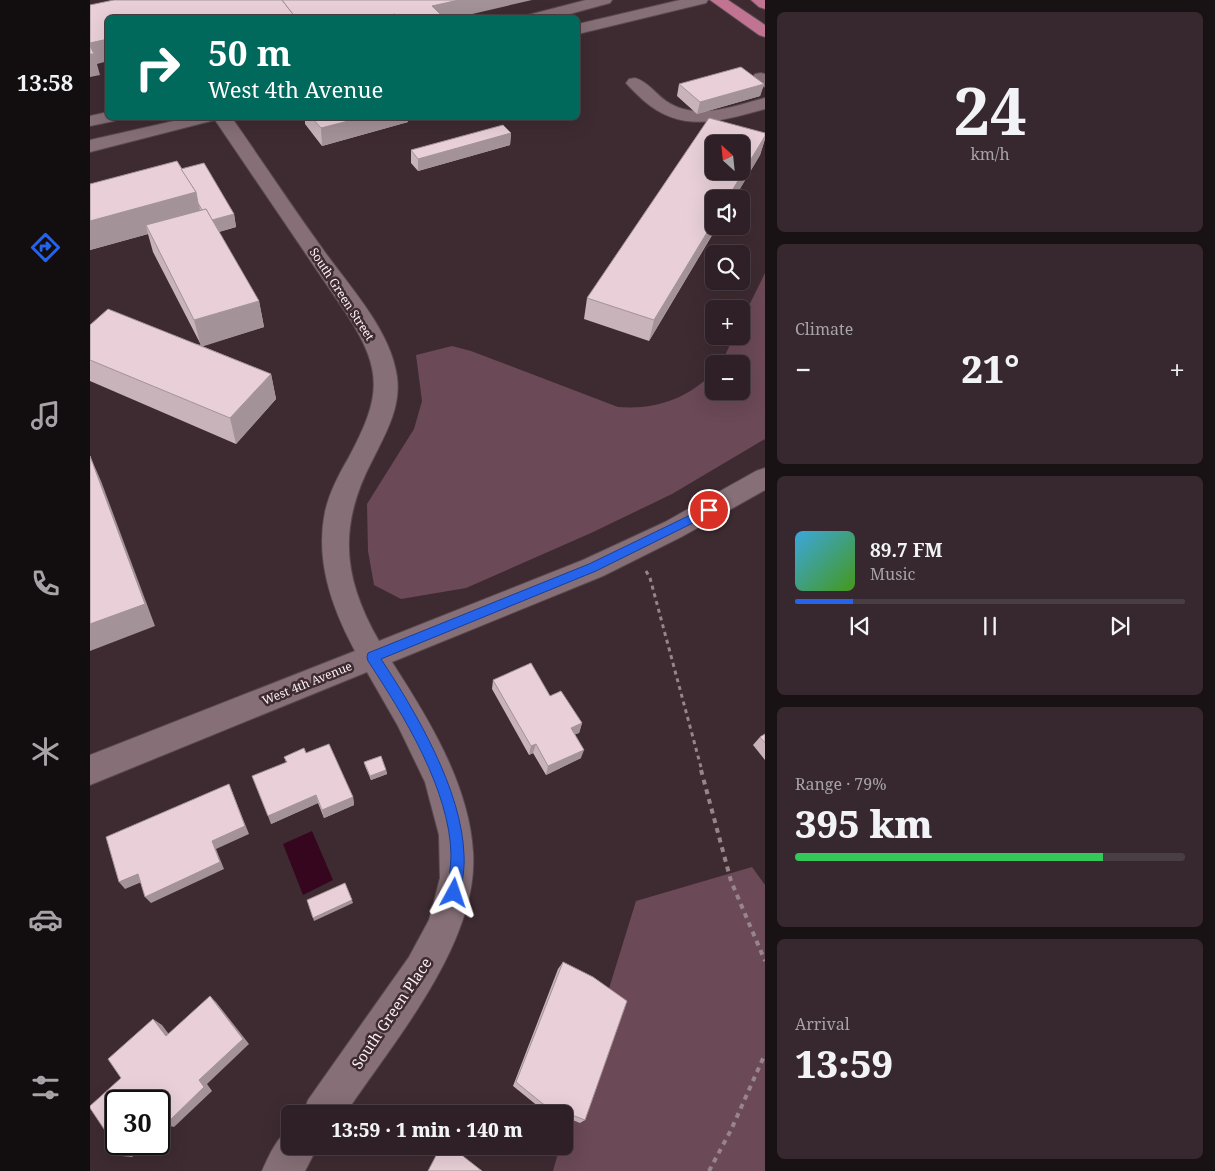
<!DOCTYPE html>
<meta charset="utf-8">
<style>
:root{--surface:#2e2026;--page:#36282e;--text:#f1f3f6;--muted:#a7a3a7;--line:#493e43;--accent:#2563eb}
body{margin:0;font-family:"Noto Serif",serif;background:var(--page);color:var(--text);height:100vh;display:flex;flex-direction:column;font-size:19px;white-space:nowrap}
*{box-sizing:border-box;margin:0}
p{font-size:16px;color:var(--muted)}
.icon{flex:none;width:28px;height:28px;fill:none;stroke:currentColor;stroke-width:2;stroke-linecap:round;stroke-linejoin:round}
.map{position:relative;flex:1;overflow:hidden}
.side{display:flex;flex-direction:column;gap:12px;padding:12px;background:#191215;width:450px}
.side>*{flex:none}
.top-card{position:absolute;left:15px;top:15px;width:475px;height:105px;border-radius:8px;box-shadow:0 5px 20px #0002,0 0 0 1px var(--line);background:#00695c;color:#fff;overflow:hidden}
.needle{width:32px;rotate:333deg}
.controls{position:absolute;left:615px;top:135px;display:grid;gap:10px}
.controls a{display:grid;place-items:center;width:45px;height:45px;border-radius:8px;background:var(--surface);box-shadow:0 5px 20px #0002,0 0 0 1px var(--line);font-size:25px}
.speed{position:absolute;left:15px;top:1090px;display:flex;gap:10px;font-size:25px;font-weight:700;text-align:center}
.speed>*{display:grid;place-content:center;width:65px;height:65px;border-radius:50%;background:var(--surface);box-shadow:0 5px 20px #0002,0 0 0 1px var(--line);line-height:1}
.speed .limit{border:2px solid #111;border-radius:8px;background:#fff;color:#111}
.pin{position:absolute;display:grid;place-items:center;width:42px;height:42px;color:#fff;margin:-21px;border:2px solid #fff;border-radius:50%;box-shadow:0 1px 5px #0007}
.me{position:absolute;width:55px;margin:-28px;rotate:5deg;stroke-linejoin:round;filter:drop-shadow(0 0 4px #0008)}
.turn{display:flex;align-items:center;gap:18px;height:105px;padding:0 20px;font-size:22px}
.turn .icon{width:65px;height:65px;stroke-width:2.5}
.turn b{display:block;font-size:35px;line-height:42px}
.big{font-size:38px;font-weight:800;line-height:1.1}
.side .tile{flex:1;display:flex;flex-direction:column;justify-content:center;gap:8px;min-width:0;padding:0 18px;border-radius:8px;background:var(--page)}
.side .dial{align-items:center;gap:0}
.dial b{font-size:65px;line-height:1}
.song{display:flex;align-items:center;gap:15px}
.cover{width:60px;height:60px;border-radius:8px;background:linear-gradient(135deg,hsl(200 70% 55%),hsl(100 70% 35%))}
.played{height:5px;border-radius:2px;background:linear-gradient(90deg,var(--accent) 15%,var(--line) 15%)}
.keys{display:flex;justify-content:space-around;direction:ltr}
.heat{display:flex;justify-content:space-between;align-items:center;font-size:28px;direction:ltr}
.charge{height:8px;border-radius:4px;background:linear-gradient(90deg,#34c759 79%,var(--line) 0)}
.trip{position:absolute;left:191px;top:1105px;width:292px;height:50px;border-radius:8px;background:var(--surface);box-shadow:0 5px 20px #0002,0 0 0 1px var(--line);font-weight:800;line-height:50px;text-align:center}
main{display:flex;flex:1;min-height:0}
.dock{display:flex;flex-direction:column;width:90px;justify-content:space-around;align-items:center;background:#120d0f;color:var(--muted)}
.dock .icon{width:35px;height:35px}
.dock .selected{color:var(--accent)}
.dock b{font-size:22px;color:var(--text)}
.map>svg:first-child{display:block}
.green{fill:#6b4956}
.water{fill:#35061d}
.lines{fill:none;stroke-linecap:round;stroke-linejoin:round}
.minor-casing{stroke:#59494e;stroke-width:2}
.highway-casing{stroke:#59494e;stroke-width:2}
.path-far1{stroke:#96858b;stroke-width:3;stroke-dasharray:4 4;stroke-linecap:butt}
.path{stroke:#96858b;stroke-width:4;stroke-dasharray:5 5;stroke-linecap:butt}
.minor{fill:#866f77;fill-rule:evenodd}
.highway{fill:#c17492;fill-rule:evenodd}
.wall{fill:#c8b3ba}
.shaded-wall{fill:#a39297}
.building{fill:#e9d0d8;stroke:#a39297;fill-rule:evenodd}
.route{fill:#2563eb;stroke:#184099}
.labels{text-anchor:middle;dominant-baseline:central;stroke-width:5;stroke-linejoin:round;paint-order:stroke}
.street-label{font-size:12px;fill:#fceff4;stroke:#3e2b32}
.near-street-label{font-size:15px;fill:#fceff4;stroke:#3e2b32}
</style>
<main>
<nav class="dock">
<b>13:58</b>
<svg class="icon selected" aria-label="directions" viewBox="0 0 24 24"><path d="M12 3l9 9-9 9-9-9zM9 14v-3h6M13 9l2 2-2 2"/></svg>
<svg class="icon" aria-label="music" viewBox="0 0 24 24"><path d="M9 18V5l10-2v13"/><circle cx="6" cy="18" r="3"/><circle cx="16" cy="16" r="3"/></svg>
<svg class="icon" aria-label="phone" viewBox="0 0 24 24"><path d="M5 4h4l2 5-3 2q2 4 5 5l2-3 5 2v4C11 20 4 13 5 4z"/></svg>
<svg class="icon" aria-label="climate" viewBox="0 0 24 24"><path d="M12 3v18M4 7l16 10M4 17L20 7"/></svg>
<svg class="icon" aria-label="car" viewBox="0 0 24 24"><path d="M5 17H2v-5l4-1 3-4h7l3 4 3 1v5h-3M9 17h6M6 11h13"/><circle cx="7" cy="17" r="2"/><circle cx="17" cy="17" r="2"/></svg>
<svg class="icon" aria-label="filters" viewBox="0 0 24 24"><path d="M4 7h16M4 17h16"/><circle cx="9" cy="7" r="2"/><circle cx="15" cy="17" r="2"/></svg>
</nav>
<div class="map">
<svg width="675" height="1171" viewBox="0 0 675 1171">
<rect width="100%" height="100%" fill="#3e2b32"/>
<g class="green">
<path d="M675,273V439L582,494L501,533L376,588L311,599L284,585L278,551L277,504L324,429L332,401L326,355L362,346L381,351L528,407C566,410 597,399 624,372V391H651V364H631L644,336H651V322Z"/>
<path d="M662,867L675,885V1171H463L470,1146H475V1131L546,901Z"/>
</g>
<path class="water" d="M222,831L243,880L213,895L193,844Z"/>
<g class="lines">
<g class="minor-casing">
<g id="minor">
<path d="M496,0H522L520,3L465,18H436L438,15Z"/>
<path d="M590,0H618L616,3L488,34V24Z"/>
<path d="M671,73L675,74V87L669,86L662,78L665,74Z"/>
<path d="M545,78C557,81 566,94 576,101C607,122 642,106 675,98V109C631,121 591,134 553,100C547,94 541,89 536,83L539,79Z"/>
<path d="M18,112V118H27L24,121L0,126V116Z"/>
<path d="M97,118H142C172,161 201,205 232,248C258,285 301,330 307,377C311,407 296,433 283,459C248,525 252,577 289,641L493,560L575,522L666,471L675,468V490L593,536L513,576L302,662C338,718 379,784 383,852C389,943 303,1042 255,1114H213L218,1100L319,957L339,920L350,878L349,835L335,782L308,726L277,672L0,785V755L265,651C242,608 225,561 235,512C239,493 249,474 259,457C291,397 294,371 256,313L125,120L0,152V140Z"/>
<path d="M200,1130V1146H228L215,1171H172C178,1158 187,1136 200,1130Z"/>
</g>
</g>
<g class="highway-casing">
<g id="highway">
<path d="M620,0H638L675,25V37L669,35Z"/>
<path d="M661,0H675V9L669,7Z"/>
</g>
</g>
<path class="path-far1" d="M556,571L560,578L612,771"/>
<g class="path">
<path d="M611,770L641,881L675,961"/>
<path d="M619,1171L641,1130L675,1054"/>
</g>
<use href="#minor" class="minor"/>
<use href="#highway" class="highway"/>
</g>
<g class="wall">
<path d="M589,84H674L670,96L607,114L587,96Z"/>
<path d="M215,118H317L318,122L232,146L215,124Z"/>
<path d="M421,133L420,145L328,171L321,163V150Z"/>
<path d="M675,133V139L670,155L559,341L494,319L497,298Z"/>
<path d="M91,169L144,214L146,227L129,232L169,301L174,327L112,346L181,374L186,399L146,444L0,381V325L111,345L63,252L58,234L0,250V184Z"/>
<path d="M403,680L460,696L492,723L489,733L485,734L491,758L456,775L443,753L439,755L402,689Z"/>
<path d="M675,734V760L663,745L670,737Z"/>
<path d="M216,753L263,797L264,805L234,818L228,803L181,824L196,762L194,757Z"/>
<path d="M274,762L296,770L297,774L281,780L275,766Z"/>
<path d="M473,962L495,1120L490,1123L475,1117V1114H467L449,1107L423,1086L468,969Z"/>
</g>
<g class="shaded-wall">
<path d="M369,0H442L365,18H342V6Z"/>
<path d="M305,14V18H291Z"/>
<path d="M18,39V61L7,64L10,75L0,77V43Z"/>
<path d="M674,84L670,96L607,114L610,102Z"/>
<path d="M270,118H317L318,122L232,146L231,128Z"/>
<path d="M421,133L420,145L328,171V159Z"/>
<path d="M675,136V139L670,155L644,199H637Z"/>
<path d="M106,192L112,219L56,225L58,234L0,250V221Z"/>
<path d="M144,214L146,227L121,234L119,221Z"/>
<path d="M624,221V226H627L559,341L564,320Z"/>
<path d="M169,301L174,327L111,347L104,320Z"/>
<path d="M181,374L186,399L146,444L140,418Z"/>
<path d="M0,456L11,481L65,626L0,651Z"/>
<path d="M492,723L489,733L478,737L481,728Z"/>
<path d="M446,744L443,753L439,755L441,746Z"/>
<path d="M494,750L491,758L456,775L458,766Z"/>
<path d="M296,770L297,774L281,780L280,776Z"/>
<path d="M139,784L159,834L126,849L134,869L61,903L55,897L122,841Z"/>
<path d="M226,795L228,803L181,824L178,816Z"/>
<path d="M263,797L264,805L234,818L232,810Z"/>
<path d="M48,874L54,881L35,889L29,882Z"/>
<path d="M262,900L263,903L224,921L223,918Z"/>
<path d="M120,996L126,1002L159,1044L117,1084L122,1091L84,1127L76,1125L69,1131V1121Z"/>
<path d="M63,1019L72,1025L84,1041L76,1036Z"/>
<path d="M44,1144H56L42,1157L32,1156Z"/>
</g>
<g class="building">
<path d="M24,0H192L206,18H18V39L0,43V5Z"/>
<path d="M192,0H369L342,6L353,17L350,18H308L305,14L291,18H206Z"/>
<path d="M0,46L4,54H0Z"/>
<path d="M651,67L674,84L610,102L589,84Z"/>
<path d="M222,118H270L231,128Z"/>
<path d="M619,118L675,133V136L637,199H624V221L564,320L497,298ZM624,144H651V171H624Z"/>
<path d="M413,125L421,133L328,159L321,150Z"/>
<path d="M87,161L106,192L0,221V184Z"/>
<path d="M114,163L144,214L122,220L116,209L112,210L108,203L106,192L91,169Z"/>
<path d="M116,209L169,301L104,320L56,225Z"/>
<path d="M18,309L181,374L140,418L0,360V325Z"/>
<path d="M0,456L55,604L0,624Z"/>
<path d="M441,663L460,696L471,691L492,723L481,728L494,750L458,766L446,744L441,746L403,680Z"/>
<path d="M675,734V743L670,737Z"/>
<path d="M239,744L263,797L232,810L226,795L178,816L162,776L197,762L194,757L214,748L216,753Z"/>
<path d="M291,756L296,770L280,776L274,762Z"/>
<path d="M139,784L155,826L122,841L130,862L55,897L48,874L29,882L16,837Z"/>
<path d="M255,883L262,900L223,918L217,900Z"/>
<path d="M473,962L503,977L537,1001L495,1120L453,1104L426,1082Z"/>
<path d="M120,996L153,1039L109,1080L114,1087L75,1125L69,1121V1101H26V1144H44L32,1156L0,1108V1106L31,1078L18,1059L63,1019L76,1036Z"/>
<path d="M351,1146H360L392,1171H338Z"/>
</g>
<path class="route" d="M619,506L623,507L624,510L623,513L506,571L291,659C326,712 372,790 374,855C375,867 372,881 371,893L369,898L364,900L359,898L357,893C358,881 361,868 361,855C360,790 313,714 278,661L277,657L278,653L499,564Z"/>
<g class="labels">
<g class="street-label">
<text transform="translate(252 294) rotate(57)">South Green Street</text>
<text transform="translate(217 683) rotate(-22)">West 4th Avenue</text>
</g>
<g class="near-street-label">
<text transform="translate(301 1013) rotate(-56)">South Green Place</text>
</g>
</g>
</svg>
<div class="controls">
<a><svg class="needle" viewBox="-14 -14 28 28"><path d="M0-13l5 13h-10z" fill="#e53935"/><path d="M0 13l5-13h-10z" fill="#a7a3a7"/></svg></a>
<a><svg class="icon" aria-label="sound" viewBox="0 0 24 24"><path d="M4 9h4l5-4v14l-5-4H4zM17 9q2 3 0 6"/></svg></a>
<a><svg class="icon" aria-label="search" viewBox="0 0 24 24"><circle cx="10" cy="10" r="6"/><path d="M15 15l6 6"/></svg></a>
<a>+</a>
<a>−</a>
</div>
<div class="speed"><div class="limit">30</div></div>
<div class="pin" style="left:619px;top:510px;background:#d93025"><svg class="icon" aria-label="arrive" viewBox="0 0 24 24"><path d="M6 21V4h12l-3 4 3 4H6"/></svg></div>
<svg class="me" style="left:364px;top:893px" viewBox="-20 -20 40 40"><path d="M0-17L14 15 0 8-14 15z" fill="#2563eb" stroke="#fff" stroke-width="4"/></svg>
<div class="trip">13:59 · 1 min · 140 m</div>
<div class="top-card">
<div class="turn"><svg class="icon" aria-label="right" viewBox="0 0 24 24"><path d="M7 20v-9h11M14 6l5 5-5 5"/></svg><div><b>50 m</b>West 4th Avenue</div></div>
</div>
</div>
<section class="side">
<div class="tile dial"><b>24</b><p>km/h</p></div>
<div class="tile"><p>Climate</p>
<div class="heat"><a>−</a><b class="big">21°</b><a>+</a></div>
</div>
<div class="tile">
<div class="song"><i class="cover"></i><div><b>89.7 FM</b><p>Music</p></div></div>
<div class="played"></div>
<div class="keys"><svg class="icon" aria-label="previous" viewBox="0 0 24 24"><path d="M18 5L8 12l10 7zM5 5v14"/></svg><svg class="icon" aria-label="pause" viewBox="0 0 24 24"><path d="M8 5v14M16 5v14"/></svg><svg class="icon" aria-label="next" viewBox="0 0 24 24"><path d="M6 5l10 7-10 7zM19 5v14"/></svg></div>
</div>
<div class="tile"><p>Range · 79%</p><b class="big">395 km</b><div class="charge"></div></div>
<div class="tile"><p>Arrival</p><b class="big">13:59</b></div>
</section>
</main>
